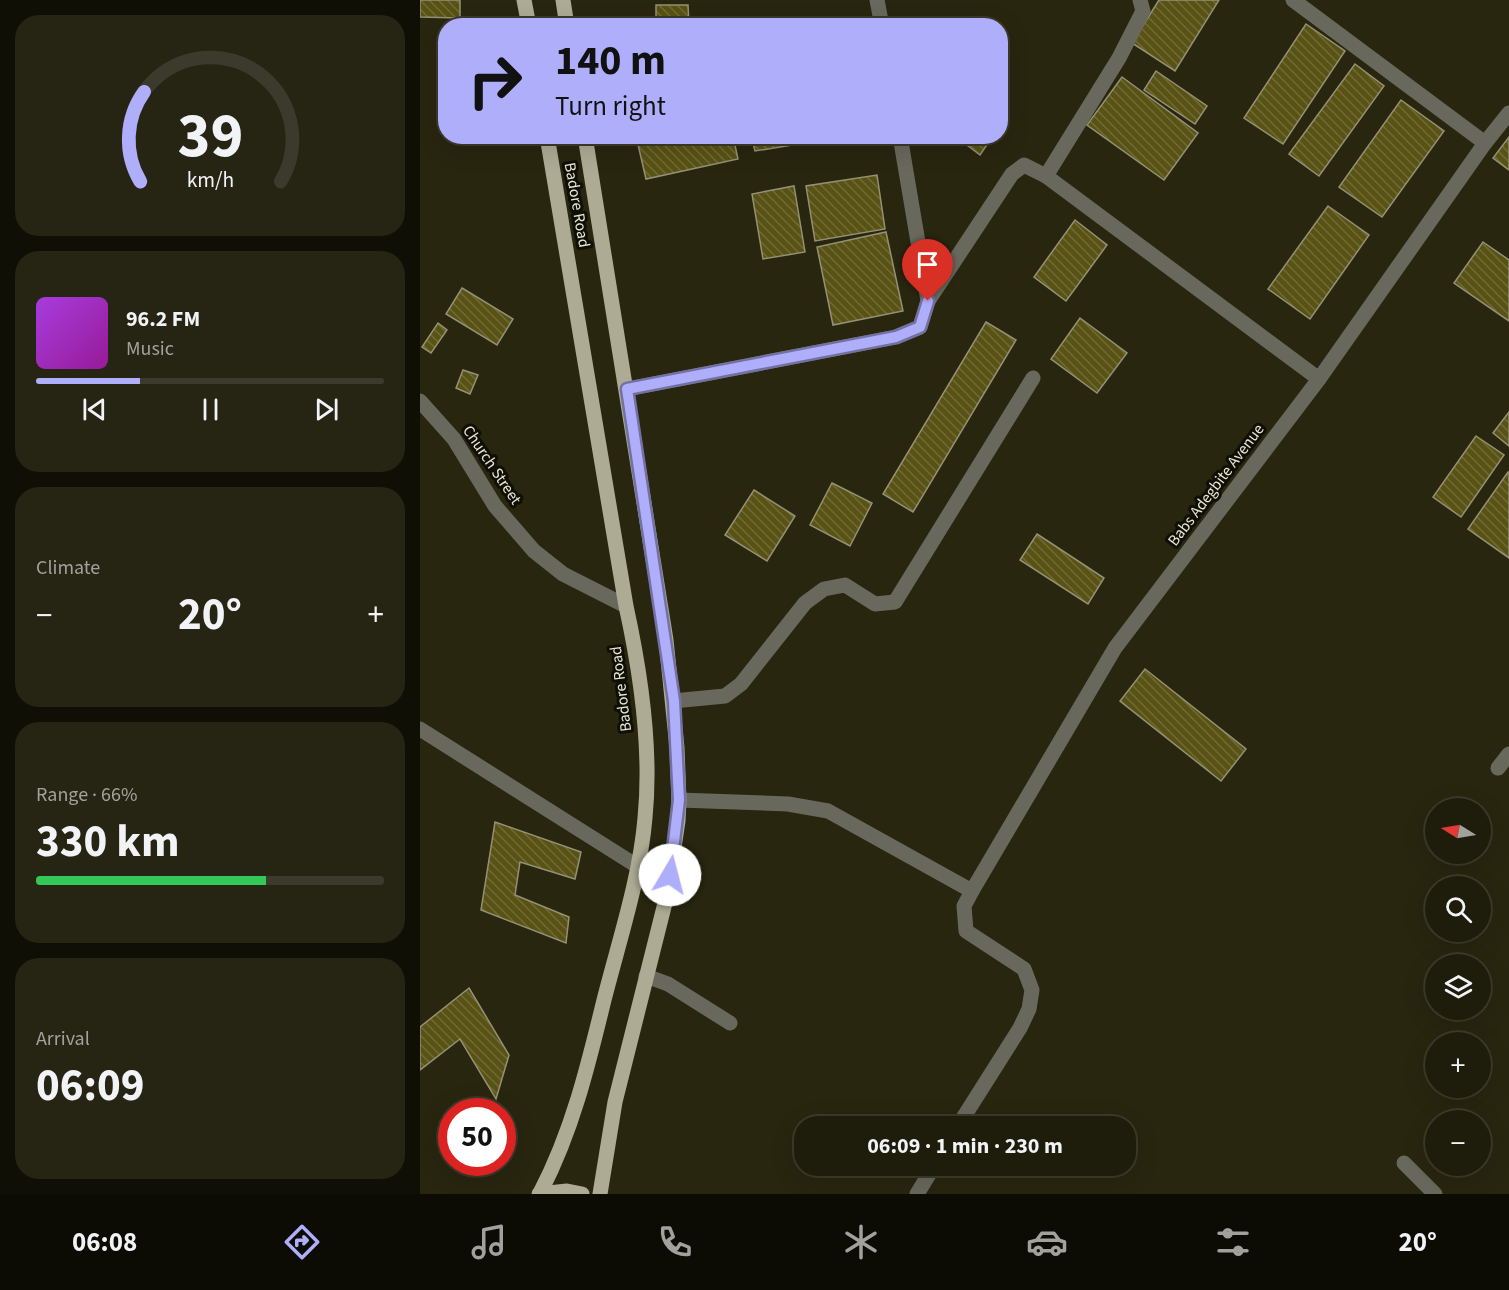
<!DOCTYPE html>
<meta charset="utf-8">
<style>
:root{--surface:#1e1c0b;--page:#262514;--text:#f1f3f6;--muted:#a1a19d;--line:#3c3a2c;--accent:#afaefa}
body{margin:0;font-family:"Source Sans 3",sans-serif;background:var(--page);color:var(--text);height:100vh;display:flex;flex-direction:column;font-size:22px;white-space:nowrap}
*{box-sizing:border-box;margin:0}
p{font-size:20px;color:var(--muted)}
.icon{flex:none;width:33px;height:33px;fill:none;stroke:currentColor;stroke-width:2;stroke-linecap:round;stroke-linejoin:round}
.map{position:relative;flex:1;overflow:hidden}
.panel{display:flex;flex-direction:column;gap:15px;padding:15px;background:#100f06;width:420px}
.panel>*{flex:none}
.top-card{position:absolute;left:18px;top:18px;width:570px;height:126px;border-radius:24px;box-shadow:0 6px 24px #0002,0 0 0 2px var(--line);background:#afaefa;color:#111;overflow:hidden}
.needle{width:39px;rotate:281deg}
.tools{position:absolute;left:1005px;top:798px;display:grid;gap:12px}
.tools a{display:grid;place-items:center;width:66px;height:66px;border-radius:50%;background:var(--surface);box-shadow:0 6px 24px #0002,0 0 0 2px var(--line);font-size:30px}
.speed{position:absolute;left:18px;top:1098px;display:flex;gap:12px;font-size:30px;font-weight:700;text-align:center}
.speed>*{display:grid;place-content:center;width:78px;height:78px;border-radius:50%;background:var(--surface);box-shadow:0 6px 24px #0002,0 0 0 2px var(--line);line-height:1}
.speed .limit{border:9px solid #d22;background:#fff;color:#111}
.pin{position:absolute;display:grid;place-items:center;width:51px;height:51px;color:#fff;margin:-62px -26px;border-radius:50% 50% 50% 0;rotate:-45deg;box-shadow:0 0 6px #0007}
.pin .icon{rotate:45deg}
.me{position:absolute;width:66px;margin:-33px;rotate:8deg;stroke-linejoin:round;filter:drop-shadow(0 0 4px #0008)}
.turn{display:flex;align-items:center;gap:21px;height:126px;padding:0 18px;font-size:27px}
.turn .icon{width:78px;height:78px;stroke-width:2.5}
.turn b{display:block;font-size:42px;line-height:51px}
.big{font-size:45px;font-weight:700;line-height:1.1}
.panel .card{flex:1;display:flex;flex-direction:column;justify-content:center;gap:9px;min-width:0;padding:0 21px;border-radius:24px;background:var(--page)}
.panel .dial{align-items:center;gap:0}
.dial svg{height:156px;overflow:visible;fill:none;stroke:var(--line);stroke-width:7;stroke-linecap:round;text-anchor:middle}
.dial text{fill:var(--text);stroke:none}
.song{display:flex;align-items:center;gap:18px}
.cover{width:72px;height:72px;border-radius:9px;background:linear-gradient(135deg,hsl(280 70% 55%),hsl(300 70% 35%))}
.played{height:6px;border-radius:3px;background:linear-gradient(90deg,var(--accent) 30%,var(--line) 30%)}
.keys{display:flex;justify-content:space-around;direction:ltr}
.heat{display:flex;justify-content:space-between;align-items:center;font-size:33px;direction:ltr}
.charge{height:9px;border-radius:4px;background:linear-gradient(90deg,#34c759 66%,var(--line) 0)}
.trip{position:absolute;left:374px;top:1116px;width:342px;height:60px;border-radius:24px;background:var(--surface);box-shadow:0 6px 24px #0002,0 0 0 2px var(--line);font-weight:700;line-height:60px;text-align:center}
.menu{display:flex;height:96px;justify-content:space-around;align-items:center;background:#0c0b04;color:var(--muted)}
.menu .icon{width:42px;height:42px}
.menu .active{color:var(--accent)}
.menu b{font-size:27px;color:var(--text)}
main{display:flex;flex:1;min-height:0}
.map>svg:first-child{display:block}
.building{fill:url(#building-back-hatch);stroke:#949177;stroke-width:1.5}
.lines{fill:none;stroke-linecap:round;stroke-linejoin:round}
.minor{stroke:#69685d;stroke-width:15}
.major{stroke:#adab94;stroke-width:15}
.route-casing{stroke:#7271a2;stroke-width:15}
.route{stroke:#afaefa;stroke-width:10}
.labels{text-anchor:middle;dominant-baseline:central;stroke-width:6;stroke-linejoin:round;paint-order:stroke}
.street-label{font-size:16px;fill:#e8e7d9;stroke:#100f06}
</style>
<main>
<section class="panel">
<div class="card dial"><svg viewBox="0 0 100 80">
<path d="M14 69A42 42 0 1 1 86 69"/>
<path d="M14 69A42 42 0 0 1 16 23" stroke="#afaefa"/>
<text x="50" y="56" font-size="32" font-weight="700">39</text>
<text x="50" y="72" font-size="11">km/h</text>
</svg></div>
<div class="card">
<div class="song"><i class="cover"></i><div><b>96.2 FM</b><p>Music</p></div></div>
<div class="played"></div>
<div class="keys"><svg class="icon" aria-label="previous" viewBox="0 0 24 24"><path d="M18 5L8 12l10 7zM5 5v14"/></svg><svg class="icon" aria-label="pause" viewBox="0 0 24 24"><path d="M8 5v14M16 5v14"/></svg><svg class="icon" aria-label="next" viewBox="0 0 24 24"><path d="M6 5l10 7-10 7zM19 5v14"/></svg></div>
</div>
<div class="card"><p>Climate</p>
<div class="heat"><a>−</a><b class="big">20°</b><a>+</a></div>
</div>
<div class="card"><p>Range · 66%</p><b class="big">330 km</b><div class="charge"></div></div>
<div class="card"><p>Arrival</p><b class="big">06:09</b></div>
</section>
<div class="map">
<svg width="1089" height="1194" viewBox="0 0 1089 1194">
<defs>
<pattern id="building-back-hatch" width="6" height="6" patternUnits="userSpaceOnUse" patternTransform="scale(1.5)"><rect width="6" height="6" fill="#585214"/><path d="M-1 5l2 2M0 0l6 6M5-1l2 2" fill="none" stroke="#706b36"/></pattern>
</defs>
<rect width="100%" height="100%" fill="#28260f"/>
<g class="building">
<path d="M0,0H40V18L0,17Z"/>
<path d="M739,0H799L755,71L712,43Z"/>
<path d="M236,5H268L269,26H236Z"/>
<path d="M202,19L203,26H176V22Z"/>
<path d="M886,24L925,51L863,144L824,118Z"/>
<path d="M935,64L964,86L899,176L869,154Z"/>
<path d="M736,71L787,106L775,124L724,90Z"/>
<path d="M702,77L778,133L744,180L667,125Z"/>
<path d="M981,100L1024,131L962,217L919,187Z"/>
<path d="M216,136H313L318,159L226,179Z"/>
<path d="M331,136H371L373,145L335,151Z"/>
<path d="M535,136H573L560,155Z"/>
<path d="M1089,137V170L1073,158Z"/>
<path d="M457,175L465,229L395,241L386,186Z"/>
<path d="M374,186L385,252L343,259L332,194Z"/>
<path d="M908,206L949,235L890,319L848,289Z"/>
<path d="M655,220L687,245L646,301L614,277Z"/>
<path d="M466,232L483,311L413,325L397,247Z"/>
<path d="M1063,242L1089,260V321L1034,283Z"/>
<path d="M42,288L93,319L77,345L26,314Z"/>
<path d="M660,318L707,353L677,393L631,359Z"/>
<path d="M566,322L596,340L493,512L463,494Z"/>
<path d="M18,323L27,330L11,353L2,347Z"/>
<path d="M43,370L58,375L50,394L36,388Z"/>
<path d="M1089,412V446L1073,433Z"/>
<path d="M1056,436L1084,455L1041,517L1013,497Z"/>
<path d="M1088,472H1089V558L1048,529Z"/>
<path d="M412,483L452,503L430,546L390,525Z"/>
<path d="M334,490L375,516L347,561L305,535Z"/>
<path d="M617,534L684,578L668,604L600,560Z"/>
<path d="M725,669L826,749L801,781L700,701Z"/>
<path d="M75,822L161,852L155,879L100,862L95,895L149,917L146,943L61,910Z"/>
<path d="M49,988L89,1055L76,1099L40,1039L0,1070V1027Z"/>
</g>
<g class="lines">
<g class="minor">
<path d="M457,0L462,26"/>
<path d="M873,0L1065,143"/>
<path d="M480,136L508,301"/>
<path d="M626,176L699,58L723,11L720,0"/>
<path d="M207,389L476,337L500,327L508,301L592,174L604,165L626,176L899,379"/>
<path d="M0,401L34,439L75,506L114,551L143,574L206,606"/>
<path d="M253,701L305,696L321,684L385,603L404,589L425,585L455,604L475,602L613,378"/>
<path d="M0,729L217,866"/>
<path d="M1078,768L1089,754"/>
<path d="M259,800L368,804L408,811L552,891L544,906L546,931L604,969L612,990L609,1009L600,1028L538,1126"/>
<path d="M552,891L695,648L899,379L1065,143L1089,113"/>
<path d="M226,976L248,984L310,1023"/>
<path d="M984,1163L1015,1194"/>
<path d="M497,1194L514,1166"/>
</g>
<g class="major">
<path d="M104,0L109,26"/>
<path d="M143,0L147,26"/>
<path d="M165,136L246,640L257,748L259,800L258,821L247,895L195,1102L180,1194"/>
<path d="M120,1193C152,1132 168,1066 184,1000C199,941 220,878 225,818C232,748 221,674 206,606L127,136"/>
<path d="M119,1194L147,1191L162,1194"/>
</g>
</g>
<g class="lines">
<g class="route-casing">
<path id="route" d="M250,875L259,800L254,701L207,389L476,337L500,327L508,301"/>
</g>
<use href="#route" class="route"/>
</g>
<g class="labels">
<g class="street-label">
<text transform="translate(157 205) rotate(80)">Badore Road</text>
<text transform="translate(72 465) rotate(56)">Church Street</text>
<text transform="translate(796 485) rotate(-53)">Babs Adegbite Avenue</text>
<text transform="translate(201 689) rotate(-97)">Badore Road</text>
</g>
</g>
</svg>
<div class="tools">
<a><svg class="needle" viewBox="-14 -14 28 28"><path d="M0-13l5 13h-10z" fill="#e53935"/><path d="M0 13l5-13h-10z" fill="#a1a19d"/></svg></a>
<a><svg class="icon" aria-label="search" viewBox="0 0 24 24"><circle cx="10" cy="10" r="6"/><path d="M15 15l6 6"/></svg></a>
<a><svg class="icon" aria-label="layers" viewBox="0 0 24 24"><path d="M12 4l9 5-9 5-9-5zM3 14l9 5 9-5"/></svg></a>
<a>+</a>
<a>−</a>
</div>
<div class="speed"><div class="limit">50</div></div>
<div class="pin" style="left:508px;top:301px;background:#d93025"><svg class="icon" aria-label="arrive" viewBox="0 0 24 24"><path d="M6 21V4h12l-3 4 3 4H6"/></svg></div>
<svg class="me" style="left:250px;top:875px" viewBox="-20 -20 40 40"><circle r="19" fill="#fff"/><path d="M0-13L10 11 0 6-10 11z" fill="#afaefa"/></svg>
<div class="trip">06:09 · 1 min · 230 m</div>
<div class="top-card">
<div class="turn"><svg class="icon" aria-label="right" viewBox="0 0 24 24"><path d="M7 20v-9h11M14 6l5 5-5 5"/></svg><div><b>140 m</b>Turn right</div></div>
</div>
</div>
</main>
<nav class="menu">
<b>06:08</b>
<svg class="icon active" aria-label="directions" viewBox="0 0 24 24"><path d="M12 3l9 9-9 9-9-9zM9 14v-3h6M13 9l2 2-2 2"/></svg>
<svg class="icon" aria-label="music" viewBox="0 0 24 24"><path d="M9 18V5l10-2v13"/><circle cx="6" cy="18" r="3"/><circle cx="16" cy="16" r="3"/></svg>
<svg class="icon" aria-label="phone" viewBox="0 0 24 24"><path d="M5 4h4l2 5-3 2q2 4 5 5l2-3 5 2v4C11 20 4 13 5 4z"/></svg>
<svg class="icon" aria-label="climate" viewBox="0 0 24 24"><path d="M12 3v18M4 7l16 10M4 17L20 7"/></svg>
<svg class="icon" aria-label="car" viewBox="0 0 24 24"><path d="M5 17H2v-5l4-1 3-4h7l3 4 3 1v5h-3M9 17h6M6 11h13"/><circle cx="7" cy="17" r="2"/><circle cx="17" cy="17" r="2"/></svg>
<svg class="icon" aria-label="filters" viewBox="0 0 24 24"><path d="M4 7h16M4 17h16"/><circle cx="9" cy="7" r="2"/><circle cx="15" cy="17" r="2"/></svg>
<b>20°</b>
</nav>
